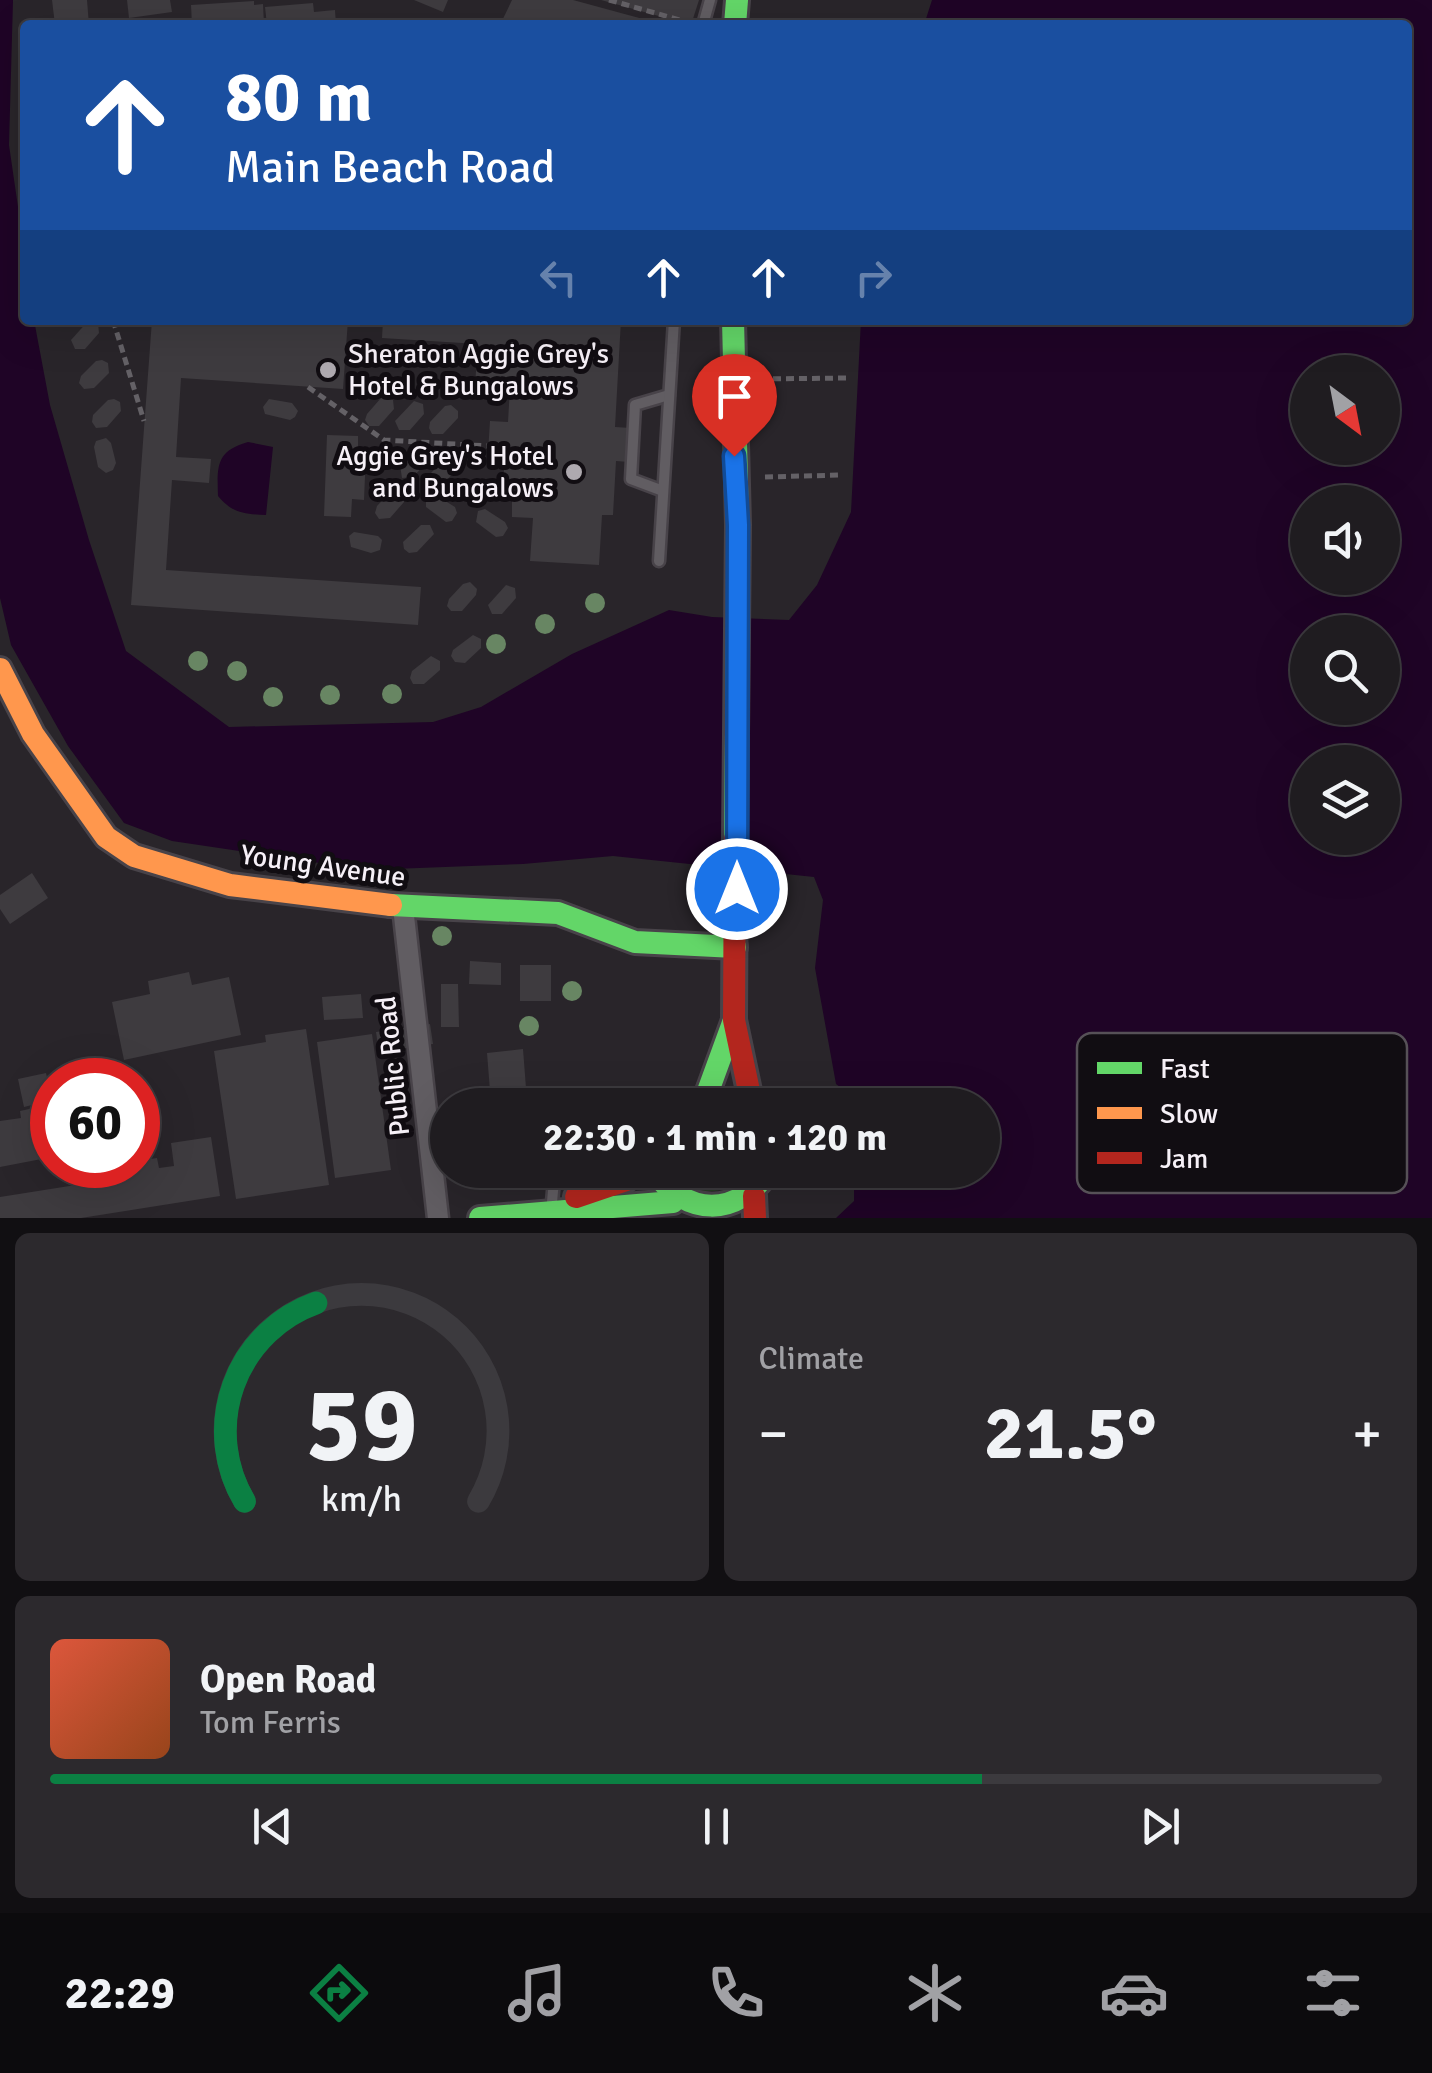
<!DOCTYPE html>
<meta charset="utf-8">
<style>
:root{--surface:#1f1c20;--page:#2c292d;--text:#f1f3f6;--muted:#a1a1a5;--line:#3c3a3e;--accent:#0b8043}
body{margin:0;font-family:Signika,sans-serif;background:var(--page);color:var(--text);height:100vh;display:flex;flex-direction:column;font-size:38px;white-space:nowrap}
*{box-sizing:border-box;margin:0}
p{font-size:32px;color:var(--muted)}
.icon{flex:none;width:55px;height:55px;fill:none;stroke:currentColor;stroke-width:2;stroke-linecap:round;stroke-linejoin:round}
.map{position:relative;height:1218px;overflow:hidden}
.panel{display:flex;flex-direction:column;gap:15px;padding:15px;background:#110f12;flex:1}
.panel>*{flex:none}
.top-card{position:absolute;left:20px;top:20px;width:1392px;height:305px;border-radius:10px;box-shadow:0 10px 40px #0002,0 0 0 2px var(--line);background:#1a4fa0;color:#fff;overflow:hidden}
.needle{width:65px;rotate:148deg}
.tools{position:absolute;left:1290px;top:355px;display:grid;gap:20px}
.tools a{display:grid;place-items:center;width:110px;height:110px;border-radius:50%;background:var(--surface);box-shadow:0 10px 40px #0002,0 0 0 2px var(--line);font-size:50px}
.speed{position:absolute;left:30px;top:1058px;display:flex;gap:20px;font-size:50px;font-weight:700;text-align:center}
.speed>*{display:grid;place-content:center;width:130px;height:130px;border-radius:50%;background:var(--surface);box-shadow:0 10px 40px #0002,0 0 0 2px var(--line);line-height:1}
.speed .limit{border:15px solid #d22;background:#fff;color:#111}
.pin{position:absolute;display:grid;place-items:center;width:85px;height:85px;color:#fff;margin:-102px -42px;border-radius:50% 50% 50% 0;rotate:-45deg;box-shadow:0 0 10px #0007}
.pin .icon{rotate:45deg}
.me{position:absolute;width:110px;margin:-55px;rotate:0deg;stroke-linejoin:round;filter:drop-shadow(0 0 8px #0008)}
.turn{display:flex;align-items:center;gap:35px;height:210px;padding:0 40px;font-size:45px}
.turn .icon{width:130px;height:130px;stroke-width:2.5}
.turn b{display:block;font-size:70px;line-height:85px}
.lanes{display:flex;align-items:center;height:95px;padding:0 40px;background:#0003;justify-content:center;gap:50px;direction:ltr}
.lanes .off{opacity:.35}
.big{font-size:75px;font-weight:700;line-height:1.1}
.panel .card{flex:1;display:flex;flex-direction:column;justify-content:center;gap:15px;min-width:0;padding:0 35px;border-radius:15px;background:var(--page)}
.panel .dial{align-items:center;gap:0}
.dial svg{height:260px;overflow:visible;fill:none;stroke:var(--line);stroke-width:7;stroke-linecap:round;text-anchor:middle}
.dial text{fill:var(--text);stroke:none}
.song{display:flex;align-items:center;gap:30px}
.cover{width:120px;height:120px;border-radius:15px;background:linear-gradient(135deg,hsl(10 70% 55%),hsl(20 70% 35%))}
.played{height:10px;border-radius:5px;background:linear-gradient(90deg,var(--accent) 70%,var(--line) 70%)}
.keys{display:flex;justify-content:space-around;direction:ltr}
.heat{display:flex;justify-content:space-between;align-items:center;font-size:55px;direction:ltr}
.panel .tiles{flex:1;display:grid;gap:15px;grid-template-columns:1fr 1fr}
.card:last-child{grid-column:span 2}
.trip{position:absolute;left:430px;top:1088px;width:570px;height:100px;border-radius:50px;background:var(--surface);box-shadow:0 10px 40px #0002,0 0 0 2px var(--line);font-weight:700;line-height:100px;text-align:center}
.dock{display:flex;height:160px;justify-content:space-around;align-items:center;background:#0c0b0d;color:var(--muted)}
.dock .icon{width:70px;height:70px}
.dock .active{color:var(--accent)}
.dock b{font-size:45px;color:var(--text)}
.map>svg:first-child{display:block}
.green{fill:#283b25}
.water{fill:#1f0426;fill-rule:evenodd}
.building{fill:#3e3b3f}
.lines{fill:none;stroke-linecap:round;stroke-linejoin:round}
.lane-casing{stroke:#484349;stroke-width:15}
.street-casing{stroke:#484349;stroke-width:25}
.fast-casing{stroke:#484349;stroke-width:28}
.slow-casing{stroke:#484349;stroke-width:28}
.jam-casing{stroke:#484349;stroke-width:28}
.path{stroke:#646166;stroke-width:5;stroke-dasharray:8 5;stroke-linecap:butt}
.lane{stroke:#615d62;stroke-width:10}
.street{stroke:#615d62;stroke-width:20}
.fast{stroke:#63d668;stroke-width:22}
.slow{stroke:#ff974d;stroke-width:22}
.jam{stroke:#b3261e;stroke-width:22}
.tree{fill:#688663}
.route-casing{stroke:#114b97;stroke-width:25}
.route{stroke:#1a73e8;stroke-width:18}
.poi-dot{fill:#aea9af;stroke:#110d12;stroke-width:4}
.labels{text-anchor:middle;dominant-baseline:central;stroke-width:10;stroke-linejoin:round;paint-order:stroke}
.poi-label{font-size:28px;fill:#f6f0f7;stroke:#110d12;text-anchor:start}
.street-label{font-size:28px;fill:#f6f0f7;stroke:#110d12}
.key{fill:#110d12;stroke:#565157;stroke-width:2.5}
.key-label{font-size:28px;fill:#f6f0f7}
</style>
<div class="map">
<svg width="1432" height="1218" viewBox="0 0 1432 1218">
<rect width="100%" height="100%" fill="#29252a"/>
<path class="green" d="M675,1170H742C728,1200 691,1197 675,1170Z"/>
<g class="water">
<path d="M0,0H13L9,145L25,255V320H34L50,405L89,540L126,651L229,727L433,722L481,707L572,654L669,610L712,617L789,620L817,585L851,512L861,320H1408V25H924L932,0H1432V1218H836L854,1201V1170H982V1105H852V1096L836,1084L815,968L823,900L814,877L613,856L523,864L367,870L172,841L124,823L68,746L11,645L0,598ZM1308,372H1382V448H1308ZM1308,502H1382V578H1308ZM1308,632H1382V708H1308ZM1308,762H1382V838H1308Z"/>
<path d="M248,442L273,447L266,515C244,514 232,513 218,496C217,466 216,451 248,442Z"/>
</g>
<g class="building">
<path d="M52,0H87L89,25H55Z"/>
<path d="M127,0H170L172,12L129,18Z"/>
<path d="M414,0H448L443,12Z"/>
<path d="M512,0H573L665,25H500Z"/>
<path d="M601,0H699L691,25Z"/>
<path d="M254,1V5L263,4L264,25H192L191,5Z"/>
<path d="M313,3L314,12L335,10L336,25H267L265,7Z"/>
<rect x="18" y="112" width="7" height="45"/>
<path d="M89,320L98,323L99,333L85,349H75L71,340Z"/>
<path d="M152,320L276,325L277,320H348L343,389L181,378L176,457L211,459L209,483L172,480L166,570L421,587L418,625L131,605Z"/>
<path d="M383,320H621L615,427L631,428L629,462L616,461L613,515H602L599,565L530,561L533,518L512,517V501H502L505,454L488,453L490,421L508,422L510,387L475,385L478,344L382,338Z"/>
<path d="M102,360L108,363L109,373L94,388L84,389L79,383L81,376L96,361Z"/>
<path d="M388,397L393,400L394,409L379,426H369L365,420L367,414L381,398Z"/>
<path d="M114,399L120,402L121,411L107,427L96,428L92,422L93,415L108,400Z"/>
<path d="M269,399L292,403L298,411L295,417L290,420L265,414L263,407Z"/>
<path d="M414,401L423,404L424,414L410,430H399L395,421Z"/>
<path d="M451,405L458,411V418L443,434H432L429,428L430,422L445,406Z"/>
<path d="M327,435L358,436V452H366L364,500L352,499L351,517L324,516Z"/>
<path d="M106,438L111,443L116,463L113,470L106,473L98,467L94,447L96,441Z"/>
<path d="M421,449L426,452L427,462L413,477L402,478L400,465L414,450Z"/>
<path d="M450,453L459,457L460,466L445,482L438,484L432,480L431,473Z"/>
<path d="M398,490L403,493L404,502L390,518L379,519L375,513L377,506L391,491Z"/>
<path d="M434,494L455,507L457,513L452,521L446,522L426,507V500Z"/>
<path d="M485,509L505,522L508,528L503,536L496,537L476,522L478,511Z"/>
<path d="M421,525H430L434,534L417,552L409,553L404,549L403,542Z"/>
<path d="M354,532L378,536L382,540L380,550L371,553L351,547L349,536Z"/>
<path d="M470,582L477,589L476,595L462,611H451L447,606L449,599L463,584Z"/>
<path d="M506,585L515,588L516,598L502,614H492L488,605Z"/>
<path d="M473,635L481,639V648L465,663L455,662L451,656L453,650Z"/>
<path d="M431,656L440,661V670L424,684H413L410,678L412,671Z"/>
<path d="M32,873L48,898L10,924L0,909V895Z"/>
<path d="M470,961L501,963V985L469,984Z"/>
<rect x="520" y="965" width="31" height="36"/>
<path d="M189,972L192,985L229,977L241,1035L124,1060L112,1002L150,994L148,981Z"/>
<path d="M441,984H458L459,1027H441Z"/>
<path d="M361,994L363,1018L324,1020L322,997Z"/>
<path d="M430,1024L433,1044L379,1052L376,1032Z"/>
<path d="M306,1029L329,1185L236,1199L214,1051L266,1042L265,1035Z"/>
<path d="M372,1034L391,1170L335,1178L317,1042Z"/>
<path d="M523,1049L526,1088L490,1091L487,1053Z"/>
<path d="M95,1067L98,1080H58L57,1075Z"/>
<path d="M46,1073L52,1100L24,1107L18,1079Z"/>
<path d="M52,1104V1157L0,1167V1121L21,1118L20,1111Z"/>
<path d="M211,1137L220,1196L81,1218H0V1197L101,1181L99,1167L138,1165V1161L157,1158L159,1168L174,1166L171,1143Z"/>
</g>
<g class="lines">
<g class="lane-casing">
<g id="lane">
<path d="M703,25L710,0"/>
<path d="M663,491L631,479L635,405L669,395"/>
<path d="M659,561L674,320"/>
<path d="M552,1202L555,1170"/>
</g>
</g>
<g class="street-casing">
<path id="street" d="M403,907L438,1218"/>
</g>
<g class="fast-casing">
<g id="fast">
<path d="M735,25L737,0"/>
<path d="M733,320L738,525L735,839"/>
<path d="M391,905L558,913L635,942L735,947"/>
<path d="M707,1094L734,1020"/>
<path d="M653,1170C686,1217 737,1218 769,1170"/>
<path d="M480,1218L673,1202"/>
</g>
</g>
<g class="slow-casing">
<path id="slow" d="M0,669L33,734L106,837L134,856L230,885L391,905"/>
</g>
<g class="jam-casing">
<g id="jam">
<path d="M735,839L734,1020L752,1105"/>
<path d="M754,1196L755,1218"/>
<path d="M576,1197L626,1180L637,1170"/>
</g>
</g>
<g class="path">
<path d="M609,0L687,22"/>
<path d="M113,320L144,421"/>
<path d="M761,322H842"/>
<path d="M760,379L847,378"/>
<path d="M308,387L384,440L488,446"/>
<path d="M765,477L841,475"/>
</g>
<use href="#lane" class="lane"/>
<use href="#street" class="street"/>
<use href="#fast" class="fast"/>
<use href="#slow" class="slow"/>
<use href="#jam" class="jam"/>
</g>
<g class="tree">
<circle cx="595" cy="603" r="10"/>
<circle cx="545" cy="624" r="10"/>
<circle cx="496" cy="644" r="10"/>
<circle cx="198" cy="661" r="10"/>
<circle cx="237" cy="671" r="10"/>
<circle cx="392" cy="694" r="10"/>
<circle cx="330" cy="695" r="10"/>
<circle cx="273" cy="697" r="10"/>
<circle cx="442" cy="936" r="10"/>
<circle cx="572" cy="991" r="10"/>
<circle cx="529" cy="1026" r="10"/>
</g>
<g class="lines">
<g class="route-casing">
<path id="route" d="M734,456L738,525L737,889"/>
</g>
<use href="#route" class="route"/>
</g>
<g class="poi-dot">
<circle cx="328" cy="370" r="10"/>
<circle cx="574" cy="472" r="10"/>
</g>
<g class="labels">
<g class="poi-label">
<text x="348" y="354">Sheraton Aggie Grey's<tspan x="348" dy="32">Hotel &amp; Bungalows</tspan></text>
<text x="554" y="456" text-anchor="end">Aggie Grey's Hotel<tspan x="554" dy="32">and Bungalows</tspan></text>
</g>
<g class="street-label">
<text transform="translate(323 866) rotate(8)">Young Avenue</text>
<text transform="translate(393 1066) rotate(-96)">Public Road</text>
</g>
</g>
<rect x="1077" y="1033" width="330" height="160" rx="15" class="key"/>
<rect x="1097" y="1062" width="45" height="12" fill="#63d668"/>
<rect x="1097" y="1107" width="45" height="12" fill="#ff974d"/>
<rect x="1097" y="1152" width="45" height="12" fill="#b3261e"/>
<g class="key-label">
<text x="1160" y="1078">Fast</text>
<text x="1160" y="1123">Slow</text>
<text x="1160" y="1168">Jam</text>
</g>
</svg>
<div class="tools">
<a><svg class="needle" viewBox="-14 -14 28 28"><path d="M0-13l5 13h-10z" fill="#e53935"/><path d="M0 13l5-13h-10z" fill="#a1a1a5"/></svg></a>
<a><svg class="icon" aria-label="sound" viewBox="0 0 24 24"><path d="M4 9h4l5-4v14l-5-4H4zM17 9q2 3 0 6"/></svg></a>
<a><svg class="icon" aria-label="search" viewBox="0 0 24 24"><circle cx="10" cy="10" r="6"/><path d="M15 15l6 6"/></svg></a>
<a><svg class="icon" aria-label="layers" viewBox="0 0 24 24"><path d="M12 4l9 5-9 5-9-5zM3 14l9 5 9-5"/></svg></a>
</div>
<div class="speed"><div class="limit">60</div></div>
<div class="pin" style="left:734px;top:456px;background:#d93025"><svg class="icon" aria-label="arrive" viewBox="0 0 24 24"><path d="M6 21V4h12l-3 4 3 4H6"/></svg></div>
<svg class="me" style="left:737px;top:889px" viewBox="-20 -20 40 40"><circle r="17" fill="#1a73e8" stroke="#fff" stroke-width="3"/><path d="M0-11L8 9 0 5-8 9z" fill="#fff"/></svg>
<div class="trip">22:30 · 1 min · 120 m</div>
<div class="top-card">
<div class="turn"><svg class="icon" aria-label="ahead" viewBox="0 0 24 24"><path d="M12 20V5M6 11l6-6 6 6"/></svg><div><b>80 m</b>Main Beach Road</div></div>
<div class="lanes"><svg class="icon off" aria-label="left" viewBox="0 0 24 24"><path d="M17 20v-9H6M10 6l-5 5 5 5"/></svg><svg class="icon" aria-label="ahead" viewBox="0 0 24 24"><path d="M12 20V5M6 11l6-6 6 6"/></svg><svg class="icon" aria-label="ahead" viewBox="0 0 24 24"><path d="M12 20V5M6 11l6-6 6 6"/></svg><svg class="icon off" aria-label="right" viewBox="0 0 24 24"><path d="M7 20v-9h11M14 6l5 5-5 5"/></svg></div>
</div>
</div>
<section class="panel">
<div class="tiles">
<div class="card dial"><svg viewBox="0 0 100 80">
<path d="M14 69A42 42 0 1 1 86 69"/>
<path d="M14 69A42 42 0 0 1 36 8" stroke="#0b8043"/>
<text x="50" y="56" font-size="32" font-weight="700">59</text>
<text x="50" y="72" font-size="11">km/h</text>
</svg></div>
<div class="card"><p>Climate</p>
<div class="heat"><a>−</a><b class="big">21.5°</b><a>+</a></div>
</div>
<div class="card">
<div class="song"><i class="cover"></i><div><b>Open Road</b><p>Tom Ferris</p></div></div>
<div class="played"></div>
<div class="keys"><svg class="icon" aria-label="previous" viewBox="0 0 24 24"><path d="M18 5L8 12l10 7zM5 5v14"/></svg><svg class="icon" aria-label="pause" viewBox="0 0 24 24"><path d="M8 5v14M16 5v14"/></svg><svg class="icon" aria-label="next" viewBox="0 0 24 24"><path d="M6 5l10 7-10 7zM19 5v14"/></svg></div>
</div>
</div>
</section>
<nav class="dock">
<b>22:29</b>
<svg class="icon active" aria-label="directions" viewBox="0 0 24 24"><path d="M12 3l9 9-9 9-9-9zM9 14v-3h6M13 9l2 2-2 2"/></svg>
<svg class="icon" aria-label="music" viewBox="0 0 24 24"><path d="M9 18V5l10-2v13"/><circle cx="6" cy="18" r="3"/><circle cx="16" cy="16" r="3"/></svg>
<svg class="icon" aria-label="phone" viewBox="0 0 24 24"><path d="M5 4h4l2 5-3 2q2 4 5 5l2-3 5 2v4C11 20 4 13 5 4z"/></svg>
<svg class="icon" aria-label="climate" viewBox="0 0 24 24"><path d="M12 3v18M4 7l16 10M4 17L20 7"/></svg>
<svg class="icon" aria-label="car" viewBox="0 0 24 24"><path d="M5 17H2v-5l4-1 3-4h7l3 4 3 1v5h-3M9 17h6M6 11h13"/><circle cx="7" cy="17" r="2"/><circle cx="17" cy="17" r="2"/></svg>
<svg class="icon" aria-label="filters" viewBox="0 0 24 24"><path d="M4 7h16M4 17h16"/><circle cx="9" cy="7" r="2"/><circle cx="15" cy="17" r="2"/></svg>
</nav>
